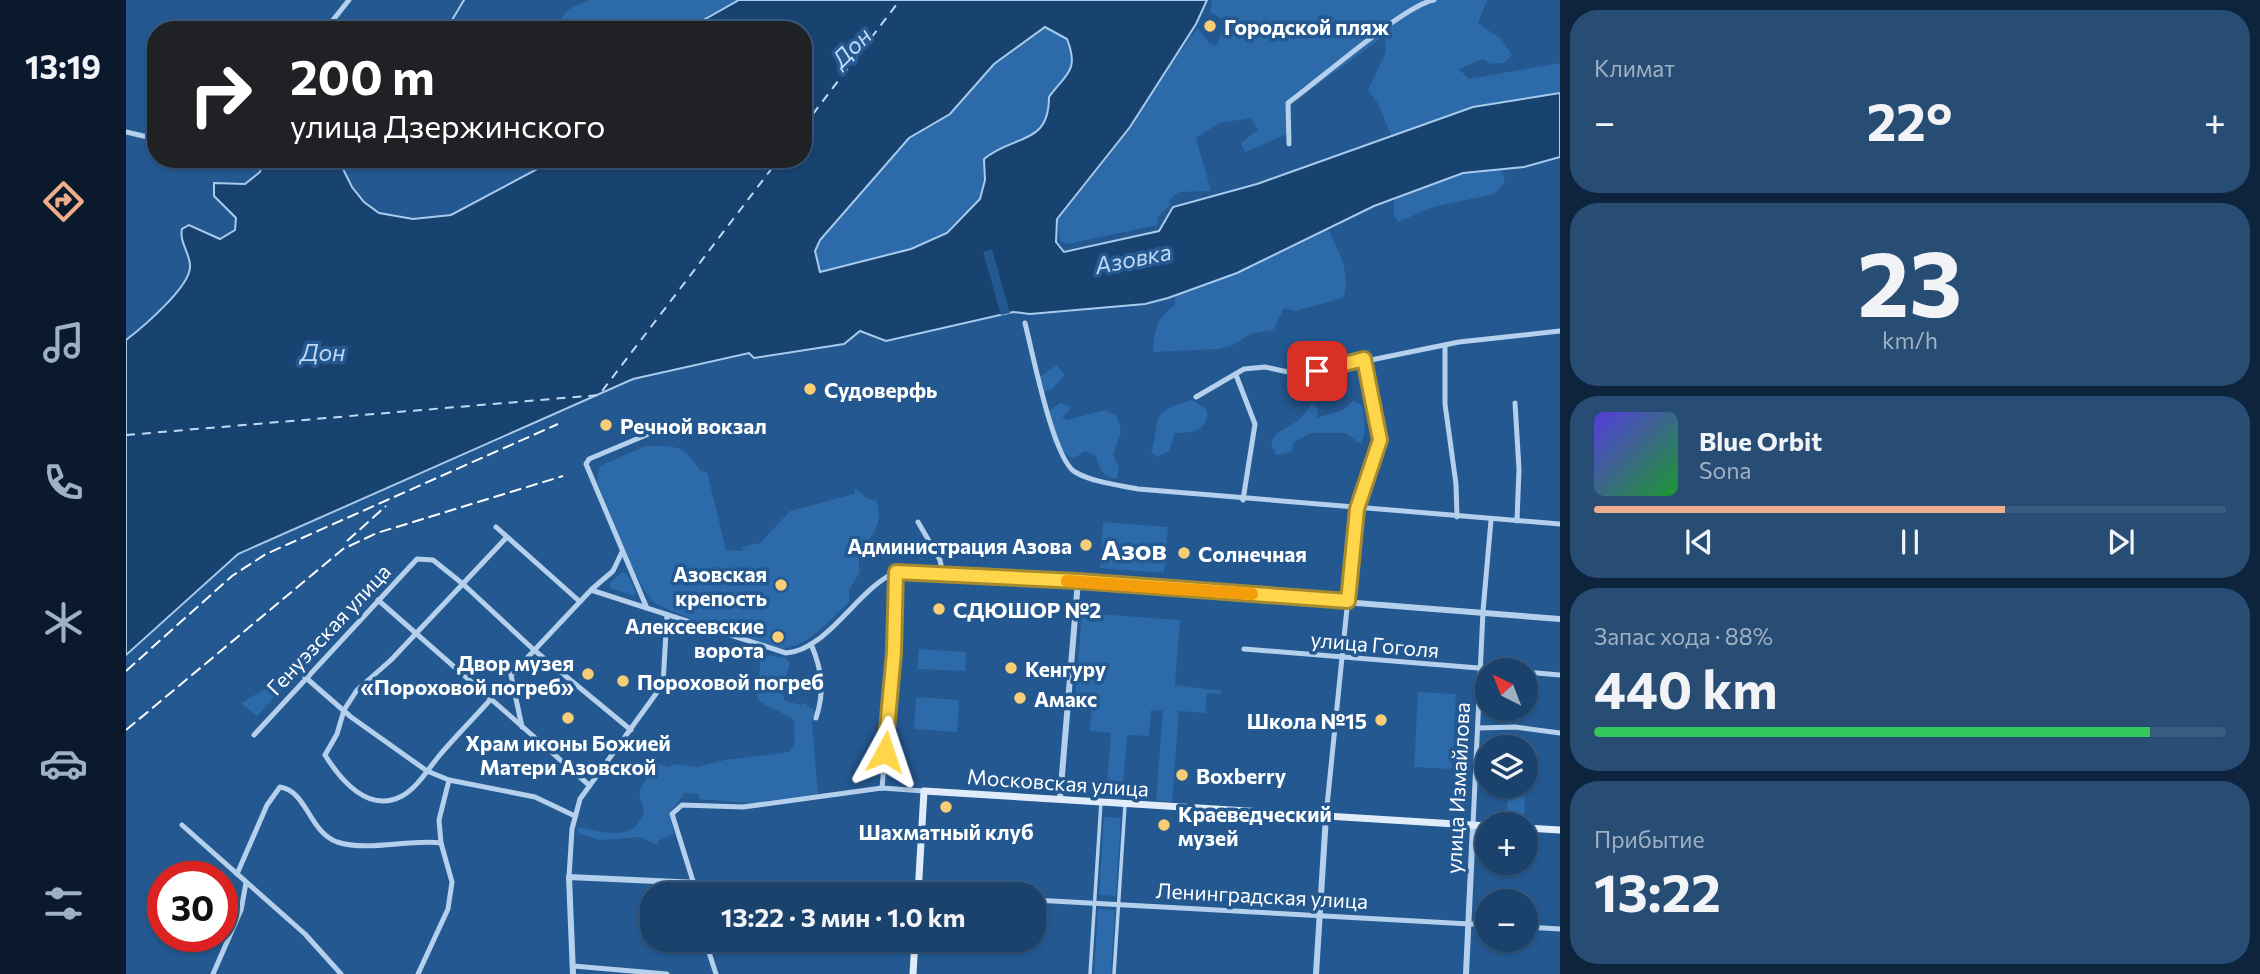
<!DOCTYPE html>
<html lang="ru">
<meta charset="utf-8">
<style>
:root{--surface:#1a426d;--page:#274d75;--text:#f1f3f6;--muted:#9fb0c2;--line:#385b80;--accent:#eead8d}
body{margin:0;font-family:Commissioner,sans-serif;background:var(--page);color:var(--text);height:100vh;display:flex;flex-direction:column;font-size:26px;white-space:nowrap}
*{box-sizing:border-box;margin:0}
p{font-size:23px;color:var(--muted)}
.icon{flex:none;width:38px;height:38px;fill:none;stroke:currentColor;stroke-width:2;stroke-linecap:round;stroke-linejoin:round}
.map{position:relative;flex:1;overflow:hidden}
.sheet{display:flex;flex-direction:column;gap:10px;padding:10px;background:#0e243c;width:700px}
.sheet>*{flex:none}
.hud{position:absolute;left:21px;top:21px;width:665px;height:147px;border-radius:28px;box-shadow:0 2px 5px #0004,0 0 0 2px var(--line);background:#202124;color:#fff;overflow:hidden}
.needle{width:46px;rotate:318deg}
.controls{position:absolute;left:1349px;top:658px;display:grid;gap:14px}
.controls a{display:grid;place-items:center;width:63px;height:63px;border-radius:50%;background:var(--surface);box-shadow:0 2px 5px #0004,0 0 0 2px var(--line);font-size:35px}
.speed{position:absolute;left:21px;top:861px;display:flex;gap:14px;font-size:35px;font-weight:700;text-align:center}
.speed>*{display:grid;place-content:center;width:91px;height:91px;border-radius:50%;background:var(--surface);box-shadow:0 2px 5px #0004,0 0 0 2px var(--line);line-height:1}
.speed .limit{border:10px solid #d22;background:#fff;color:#111}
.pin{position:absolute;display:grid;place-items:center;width:60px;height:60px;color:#fff;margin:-30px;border-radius:14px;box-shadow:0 4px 10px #0006}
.me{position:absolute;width:77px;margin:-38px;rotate:5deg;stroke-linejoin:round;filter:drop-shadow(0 0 5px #0008)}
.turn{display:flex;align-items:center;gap:24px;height:147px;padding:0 28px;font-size:32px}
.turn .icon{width:91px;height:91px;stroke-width:2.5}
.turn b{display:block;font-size:49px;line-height:60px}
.big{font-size:52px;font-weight:700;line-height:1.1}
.sheet .card{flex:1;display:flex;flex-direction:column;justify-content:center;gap:10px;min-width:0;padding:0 24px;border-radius:28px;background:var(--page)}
.sheet .dial{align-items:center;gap:0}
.dial b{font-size:91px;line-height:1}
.song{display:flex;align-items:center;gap:21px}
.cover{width:84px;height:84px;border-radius:10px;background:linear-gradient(135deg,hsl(250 70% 55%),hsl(130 70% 35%))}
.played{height:7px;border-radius:4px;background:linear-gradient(90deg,var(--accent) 65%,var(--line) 65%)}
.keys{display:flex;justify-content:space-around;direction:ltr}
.heat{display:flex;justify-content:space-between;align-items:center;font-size:38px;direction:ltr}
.charge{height:10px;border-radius:5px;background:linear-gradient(90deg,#34c759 88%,var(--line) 0)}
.trip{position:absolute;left:514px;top:882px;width:406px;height:70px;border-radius:28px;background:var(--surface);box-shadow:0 2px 5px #0004,0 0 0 2px var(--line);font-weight:700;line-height:70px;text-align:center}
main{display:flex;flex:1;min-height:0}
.dock{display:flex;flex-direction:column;width:126px;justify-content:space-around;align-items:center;background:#0a1a2c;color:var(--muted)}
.dock .icon{width:49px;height:49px}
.dock .on{color:var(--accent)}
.dock b{font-size:32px;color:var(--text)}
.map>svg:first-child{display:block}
.green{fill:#2d6aa9}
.water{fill:#184270;stroke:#a8cbed;stroke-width:2;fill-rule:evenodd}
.pier{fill:#235891}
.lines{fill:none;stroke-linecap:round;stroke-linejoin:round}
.stream{stroke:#a8cbed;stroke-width:2}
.ferry{stroke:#c0daf3;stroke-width:2;stroke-dasharray:9 7;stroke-linecap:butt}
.pedestrian{stroke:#b4d0ec;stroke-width:3.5}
.minor{stroke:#b4d0ec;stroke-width:5}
.tertiary{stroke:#b4d0ec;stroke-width:6}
.secondary{stroke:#e0ecfa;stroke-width:7}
.rail{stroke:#fff;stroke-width:2;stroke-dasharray:12 5;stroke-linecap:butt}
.route-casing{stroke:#a68a30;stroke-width:18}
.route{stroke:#ffd54a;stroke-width:12}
.slow{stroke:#f59e0b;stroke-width:12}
.poi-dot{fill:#f8cd76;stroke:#235891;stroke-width:2.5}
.labels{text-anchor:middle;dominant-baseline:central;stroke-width:7;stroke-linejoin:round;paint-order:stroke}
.poi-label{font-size:21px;font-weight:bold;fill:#fff;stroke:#235891;text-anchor:start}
.street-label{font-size:21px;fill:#fff;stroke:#235891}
.water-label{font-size:23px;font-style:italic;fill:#c0daf3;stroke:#235891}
.district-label{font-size:28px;font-weight:bold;fill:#fff;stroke:#235891}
</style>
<main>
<nav class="dock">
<b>13:19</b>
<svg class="icon on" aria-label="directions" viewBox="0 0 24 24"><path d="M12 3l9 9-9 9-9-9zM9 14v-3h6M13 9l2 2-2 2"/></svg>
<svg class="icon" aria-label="music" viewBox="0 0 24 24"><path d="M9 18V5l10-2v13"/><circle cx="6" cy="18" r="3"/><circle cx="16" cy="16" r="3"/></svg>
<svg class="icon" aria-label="phone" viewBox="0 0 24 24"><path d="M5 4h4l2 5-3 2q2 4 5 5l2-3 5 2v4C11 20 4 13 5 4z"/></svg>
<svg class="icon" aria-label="climate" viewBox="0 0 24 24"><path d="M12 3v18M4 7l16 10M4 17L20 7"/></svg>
<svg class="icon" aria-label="car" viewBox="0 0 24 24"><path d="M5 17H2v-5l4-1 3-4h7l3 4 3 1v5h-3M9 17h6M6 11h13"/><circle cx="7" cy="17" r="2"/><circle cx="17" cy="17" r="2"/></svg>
<svg class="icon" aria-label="filters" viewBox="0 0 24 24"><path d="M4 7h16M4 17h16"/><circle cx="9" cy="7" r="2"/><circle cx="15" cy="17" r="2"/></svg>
</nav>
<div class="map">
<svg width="1434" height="974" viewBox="0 0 1434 974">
<rect width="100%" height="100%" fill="#235891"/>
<g class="green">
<path d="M464,0H613L560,30L429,27L443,9Z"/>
<path d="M1086,0H1361L1352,23L1376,40L1386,55L1378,63L1365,64L1357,59L1333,69L1343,79L1434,63V93L1399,98L1265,135L1252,104L1242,90L1260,52L1258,36L1161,107V134L1119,152L1115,143L1132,130L1125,118L1093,123L1070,138L1085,191L1053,192L1043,200L1045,204L1032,216L1031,225L942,244L934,241L931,219L985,153L1037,74L1072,28L1083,43L1090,46L1101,22L1084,12Z"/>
<path d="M919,27L941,39C954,72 939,74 923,97C923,146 888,134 858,159L859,180L854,199L821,233L785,249L695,272L689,251L694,240L783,138L814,121L868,64Z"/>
<path d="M1375,169L1379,181L1369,194L1307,207L1272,222L1268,215V199L1337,173Z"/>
<path d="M1202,229C1212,250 1226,274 1217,298L1169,311L1158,308L1147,330L1125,334L1105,346L1092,349L1027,352C1028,332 1030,318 1048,306L1050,295L1111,273Z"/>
<path d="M931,365L939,375L925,390L917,392L911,379Z"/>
<path d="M1066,400L1081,410C1083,431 1066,433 1049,433L1043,451L1031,457L1025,453C1036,417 1022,412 1066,400Z"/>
<path d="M1227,401L1236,405C1238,416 1242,434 1234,444L1220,433H1185L1168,442L1165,452L1150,455L1145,442L1151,433L1173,420L1187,403L1192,409L1191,418L1217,410Z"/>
<path d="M934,403L943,406L944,410L936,417L941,420L979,410L991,416L995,432L987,455L993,467L991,478C978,480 972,466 970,456L959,451L947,459L927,443L921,413Z"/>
<path d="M519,446C551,446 556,444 575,471L581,472L600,550L616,551V547L634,543L664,511L728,494L729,488L742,499L751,501C752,508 754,518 751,525C744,547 729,543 734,572L723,590V603C706,617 682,647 658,648C645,648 536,610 528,602C507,582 483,510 471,481L474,466Z"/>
<path d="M977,522L1042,527L1038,573L974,568Z"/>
<path d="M496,572L501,574L510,593L507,595L484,588L483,584Z"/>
<path d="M956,613L1054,620L1049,685L1095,691V694L1081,693L1079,713L1053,711L1046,802L1030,801L1037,711L1025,710L1023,736L1001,735L996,799L980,798L985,733L964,731L966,703L949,702Z"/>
<path d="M793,649L840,652L839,671L791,669Z"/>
<path d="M635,654L659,658L664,663L656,692L658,700L674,705L678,703L689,711L686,722L692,794L622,803L573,799V794L559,793L543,814L548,834L532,841L531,845L514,837L473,840L452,833V827C476,831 507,844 518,812L513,792L529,762L542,767L550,764L571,767L599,760L664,752L669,742L668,720C657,711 639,708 631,698Z"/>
<path d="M148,684L155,690L131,716L115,703Z"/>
<path d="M1292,692L1330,694L1326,769L1288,767Z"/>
<path d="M790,697L833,700L831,732L788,729Z"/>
<path d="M1382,796L1399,797L1398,816L1381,815Z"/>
<path d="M978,817L995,818L990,896L973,895Z"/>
<path d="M972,909L989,910L985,974H968Z"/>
</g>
<path class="water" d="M613,0H1081L1070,24L1004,127L931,219L930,242L938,252L1033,231L1047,207L1131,184L1347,107L1434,93V157L1398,167L1337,173L1248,206L1111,273L1042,298L1019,304L904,314L887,312L760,341L734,331L718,344L628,358L623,353L507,379L112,554L0,655V340C17,327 65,286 64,266C64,253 53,242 56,229L63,225L94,239L109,230L110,218L88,196V183L119,184L134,172L138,159H212L226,187L238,202L253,213L287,219L325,215L430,159H677V30H560ZM919,27L941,39C954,72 939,74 923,97C923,146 888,134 858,159L859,180L854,199L821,233L785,249L694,272L689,251L694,240L783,138L824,114L868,64Z"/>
<path class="pier" d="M866,249L884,313L875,315L857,252Z"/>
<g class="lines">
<path class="stream" d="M320,30L338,0"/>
<g class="ferry">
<path d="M677,127L774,0"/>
<path d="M0,435L473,395L653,159"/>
</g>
<g class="pedestrian">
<path d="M964,974L975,802"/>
<path d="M988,974L999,805"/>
</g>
<g class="minor">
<path d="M199,30L223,0"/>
<path d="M0,132L30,139"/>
<path d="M1163,144L1162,103C1191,82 1280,4 1308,0"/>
<path d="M899,323C906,350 927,459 949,472C966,482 992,485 1012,489L1434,524"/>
<path d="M1319,345V404L1330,484L1331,517"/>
<path d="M1110,375L1129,424L1117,500"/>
<path d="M1070,397L1118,369L1139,367L1162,372L1191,371L1333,342L1434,331"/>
<path d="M1389,403L1393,469L1391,521"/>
<path d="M792,522L814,560L817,575"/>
<path d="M370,527L452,600"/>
<path d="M466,589L487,571L496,552"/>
<path d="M252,600L463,785"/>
<path d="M520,606L460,464L463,459L537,428"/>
<path d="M685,644C696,670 699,691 690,718"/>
<path d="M1118,649L1377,670"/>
<path d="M1400,672L1434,675"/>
<path d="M179,677L225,717L301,771L323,780L409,797L449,816"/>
<path d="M364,700C347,719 329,737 313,756C302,769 291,788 276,796C242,814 214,779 199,755L211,734L218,710L231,690L265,660L381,537"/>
<path d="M396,727L385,675L465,590L660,653C702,650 731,589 770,572L952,581"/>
<path d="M1352,728L1389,727L1434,733"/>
<path d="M128,735L291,559L307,560L337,584L408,650L505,730"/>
<path d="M756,788L768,652L770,572"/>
<path d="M1200,816L1231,509L1254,440L1238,359"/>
<path d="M56,825L179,934L215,974"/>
<path d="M1347,825L1357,611L1365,520"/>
<path d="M111,874L141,805L154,787C181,791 183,832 211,842C243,852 282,839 315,843"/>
<path d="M443,877L446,829L454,799L537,684L541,615"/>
<path d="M792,893L814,894"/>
<path d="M571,894L546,814L556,805L617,807L756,788L798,791"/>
<path d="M908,900L1362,925"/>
<path d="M1400,927L1434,929"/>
<path d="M579,940L590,974"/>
<path d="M447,966L541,974"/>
<path d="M87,974L115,910L120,883"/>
<path d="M292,974L322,909L326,882L315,843L313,820L323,780"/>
</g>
<g class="tertiary">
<path d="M934,799L952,581L1434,619"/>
<path d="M447,974L443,877L792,893"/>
<path d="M1190,974L1200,816"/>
<path d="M1340,974L1347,825"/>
</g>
<g class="secondary">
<path d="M1400,828L1434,830"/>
<path d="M792,894L798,791L1362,826"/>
<path d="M787,974L789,940"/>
</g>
<g class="rail">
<path d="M221,541L260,506"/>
<path d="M0,671L106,576L140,554L432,424"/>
<path d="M0,730L217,549L251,533L437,476"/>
</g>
</g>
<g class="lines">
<g class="route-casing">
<path id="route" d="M759,752L768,652L770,572L952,581L1222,601L1231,509L1254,440L1238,359L1191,371"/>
</g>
<use href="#route" class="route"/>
<path class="slow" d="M941,581L1126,594"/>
</g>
<g class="poi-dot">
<circle cx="1084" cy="26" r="7"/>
<circle cx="684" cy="389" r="7"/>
<circle cx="480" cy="425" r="7"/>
<circle cx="960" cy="545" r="7"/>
<circle cx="1058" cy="553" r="7"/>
<circle cx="655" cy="585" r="7"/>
<circle cx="813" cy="609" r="7"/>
<circle cx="652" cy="637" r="7"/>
<circle cx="885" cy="668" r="7"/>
<circle cx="462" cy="674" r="7"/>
<circle cx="497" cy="681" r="7"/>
<circle cx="894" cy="698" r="7"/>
<circle cx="442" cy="718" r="7"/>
<circle cx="1255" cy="720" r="7"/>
<circle cx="1056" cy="775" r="7"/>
<circle cx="820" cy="807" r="7"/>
<circle cx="1038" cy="825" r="7"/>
</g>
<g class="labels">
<g class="poi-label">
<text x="1098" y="26">Городской пляж</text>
<text x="698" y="389">Судоверфь</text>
<text x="494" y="425">Речной вокзал</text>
<text x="946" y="545" text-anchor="end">Администрация Азова</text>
<text x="1072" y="553">Солнечная</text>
<text x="641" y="573" text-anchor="end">Азовская<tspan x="641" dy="24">крепость</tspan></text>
<text x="827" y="609">СДЮШОР №2</text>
<text x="638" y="625" text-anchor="end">Алексеевские<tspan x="638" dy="24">ворота</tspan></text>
<text x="448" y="662" text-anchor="end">Двор музея<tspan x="448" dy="24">«Пороховой погреб»</tspan></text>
<text x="899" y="668">Кенгуру</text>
<text x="511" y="681">Пороховой погреб</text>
<text x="908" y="698">Амакс</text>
<text x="1241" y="720" text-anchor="end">Школа №15</text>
<text x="442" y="742" text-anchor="middle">Храм иконы Божией<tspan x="442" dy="24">Матери Азовской</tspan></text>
<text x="1070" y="775">Boxberry</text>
<text x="1052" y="813">Краеведческий<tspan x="1052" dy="24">музей</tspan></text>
<text x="820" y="831" text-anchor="middle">Шахматный клуб</text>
</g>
<g class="street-label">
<text transform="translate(202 629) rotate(-47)">Генуэзская улица</text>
<text transform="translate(1249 644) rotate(5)">улица Гоголя</text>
<text transform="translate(932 782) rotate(4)">Московская улица</text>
<text transform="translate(1331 788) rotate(-87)">улица Измайлова</text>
<text transform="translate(1136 895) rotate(3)">Ленинградская улица</text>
</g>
<g class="water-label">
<text transform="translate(725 47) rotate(-45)">Дон</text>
<text transform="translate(1007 258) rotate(-11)">Азовка</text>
<text x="197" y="352">Дон</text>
</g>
<g class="district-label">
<text x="1008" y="549">Азов</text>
</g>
</g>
</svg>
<div class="controls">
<a><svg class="needle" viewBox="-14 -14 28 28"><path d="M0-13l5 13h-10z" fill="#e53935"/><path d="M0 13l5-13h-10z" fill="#9fb0c2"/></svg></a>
<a><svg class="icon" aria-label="layers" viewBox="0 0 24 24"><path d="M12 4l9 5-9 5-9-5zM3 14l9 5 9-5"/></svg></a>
<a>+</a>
<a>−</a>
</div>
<div class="speed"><div class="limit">30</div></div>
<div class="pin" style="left:1191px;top:371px;background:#d93025"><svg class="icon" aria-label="arrive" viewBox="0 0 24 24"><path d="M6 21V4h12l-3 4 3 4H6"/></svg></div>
<svg class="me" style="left:759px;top:752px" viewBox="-20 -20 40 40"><path d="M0-17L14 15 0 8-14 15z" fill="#ffd54a" stroke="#fff" stroke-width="4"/></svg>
<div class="trip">13:22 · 3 мин · 1.0 km</div>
<div class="hud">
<div class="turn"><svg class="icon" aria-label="right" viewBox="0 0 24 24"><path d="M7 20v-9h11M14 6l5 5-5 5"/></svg><div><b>200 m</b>улица Дзержинского</div></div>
</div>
</div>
<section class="sheet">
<div class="card"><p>Климат</p>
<div class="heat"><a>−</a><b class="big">22°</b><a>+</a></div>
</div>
<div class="card dial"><b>23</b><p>km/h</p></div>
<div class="card">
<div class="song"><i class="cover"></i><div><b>Blue Orbit</b><p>Sona</p></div></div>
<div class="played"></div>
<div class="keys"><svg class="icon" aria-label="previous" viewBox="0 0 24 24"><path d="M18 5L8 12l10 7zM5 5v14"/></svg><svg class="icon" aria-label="pause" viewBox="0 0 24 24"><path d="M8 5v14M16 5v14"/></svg><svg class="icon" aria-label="next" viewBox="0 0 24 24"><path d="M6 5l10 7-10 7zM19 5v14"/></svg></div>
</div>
<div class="card"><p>Запас хода · 88%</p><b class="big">440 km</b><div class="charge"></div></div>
<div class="card"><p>Прибытие</p><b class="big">13:22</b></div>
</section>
</main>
